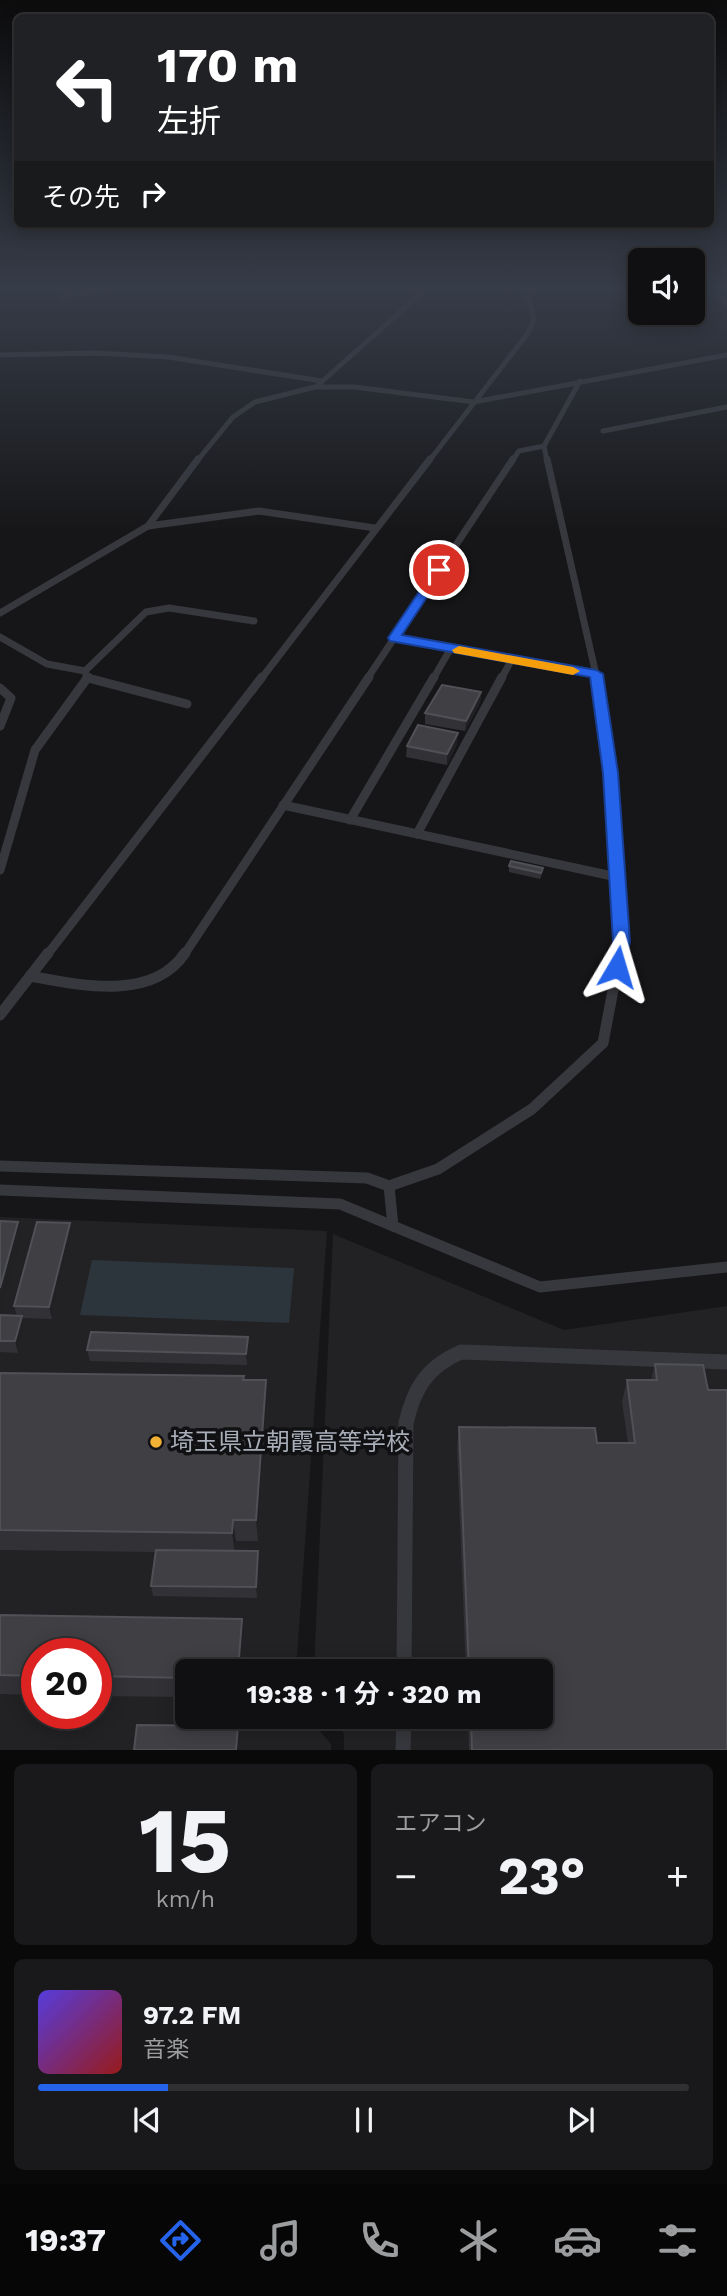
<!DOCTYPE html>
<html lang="ja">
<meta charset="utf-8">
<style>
:root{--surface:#101012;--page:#19191b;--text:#f1f3f6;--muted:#9c9d9f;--line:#303032;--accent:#2563eb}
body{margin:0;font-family:"Work Sans","Noto Sans JP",sans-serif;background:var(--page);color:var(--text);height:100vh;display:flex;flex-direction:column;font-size:26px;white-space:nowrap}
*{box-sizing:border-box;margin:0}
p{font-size:23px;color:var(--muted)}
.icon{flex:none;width:38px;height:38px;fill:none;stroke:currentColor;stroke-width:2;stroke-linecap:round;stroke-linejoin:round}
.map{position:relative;height:1750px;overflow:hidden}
.details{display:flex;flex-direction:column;gap:14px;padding:14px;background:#09090a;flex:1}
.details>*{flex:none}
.banner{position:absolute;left:14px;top:14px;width:700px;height:214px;border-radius:10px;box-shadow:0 4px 18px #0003,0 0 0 2px var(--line);background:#202124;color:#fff;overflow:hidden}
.tools{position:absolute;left:628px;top:248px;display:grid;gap:14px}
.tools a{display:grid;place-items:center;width:77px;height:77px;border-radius:10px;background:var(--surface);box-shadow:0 4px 18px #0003,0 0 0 2px var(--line);font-size:35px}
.speed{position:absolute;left:21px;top:1638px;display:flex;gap:14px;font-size:35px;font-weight:700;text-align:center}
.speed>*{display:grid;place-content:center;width:91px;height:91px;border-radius:50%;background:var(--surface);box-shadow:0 4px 18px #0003,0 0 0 2px var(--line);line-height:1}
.speed .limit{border:10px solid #d22;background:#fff;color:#111}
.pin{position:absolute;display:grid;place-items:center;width:60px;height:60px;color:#fff;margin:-30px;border:4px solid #fff;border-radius:50%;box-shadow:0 2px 7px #0007}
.me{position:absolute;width:77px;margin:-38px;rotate:7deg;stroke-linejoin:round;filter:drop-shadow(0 0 5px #0008)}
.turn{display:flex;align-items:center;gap:24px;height:147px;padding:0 28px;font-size:32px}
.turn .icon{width:91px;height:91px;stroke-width:2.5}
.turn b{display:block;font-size:49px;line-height:60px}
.then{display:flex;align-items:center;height:66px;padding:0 28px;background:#0003;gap:14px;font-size:26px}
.big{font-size:52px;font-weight:700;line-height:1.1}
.details .widget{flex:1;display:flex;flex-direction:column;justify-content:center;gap:10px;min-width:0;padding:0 24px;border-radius:10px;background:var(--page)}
.details .dial{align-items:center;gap:0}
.dial b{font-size:91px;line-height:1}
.song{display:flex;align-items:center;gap:21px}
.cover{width:84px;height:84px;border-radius:10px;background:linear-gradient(135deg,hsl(250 70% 55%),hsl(0 70% 35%))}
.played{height:7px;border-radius:4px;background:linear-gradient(90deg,var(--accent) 20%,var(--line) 20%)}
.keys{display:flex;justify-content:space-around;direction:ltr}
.heat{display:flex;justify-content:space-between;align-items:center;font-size:38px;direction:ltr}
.details .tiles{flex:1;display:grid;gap:14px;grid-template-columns:1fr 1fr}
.widget:last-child{grid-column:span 2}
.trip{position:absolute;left:175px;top:1659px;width:378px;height:70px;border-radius:10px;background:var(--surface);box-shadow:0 4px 18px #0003,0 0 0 2px var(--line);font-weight:700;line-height:70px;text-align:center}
.dock{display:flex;height:112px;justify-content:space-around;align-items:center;background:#060607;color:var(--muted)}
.dock .icon{width:49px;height:49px}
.dock .selected{color:var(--accent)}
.dock b{font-size:32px;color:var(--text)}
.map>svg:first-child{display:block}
.built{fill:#222225;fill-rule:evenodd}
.water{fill:#2c353c}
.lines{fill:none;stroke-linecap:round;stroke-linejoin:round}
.lane-far4{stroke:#37383d;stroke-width:5}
.lane-far3{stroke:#37383d;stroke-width:7}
.lane-far2{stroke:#37383d;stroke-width:9}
.lane-far1{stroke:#37383d;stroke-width:11}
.lane{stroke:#37383d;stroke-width:15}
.wall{fill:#323236}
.shaded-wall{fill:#212124}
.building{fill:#3f3f44;stroke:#4f5156;stroke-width:2}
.route{fill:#2563eb;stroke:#184099;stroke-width:2}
.slow{fill:#f59e0b}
.poi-dot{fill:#f2b134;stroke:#111113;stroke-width:2.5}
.labels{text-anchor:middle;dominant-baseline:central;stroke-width:7;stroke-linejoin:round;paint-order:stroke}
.near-poi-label{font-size:24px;fill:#a8adb8;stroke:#111113;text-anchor:start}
</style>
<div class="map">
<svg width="727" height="1750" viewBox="0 0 727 1750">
<rect width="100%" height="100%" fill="#161618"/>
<g class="built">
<path d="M0,1217L327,1231L296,1671H187V1717H308L331,1744V1750H0ZM37,1654H96V1713H37Z"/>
<path d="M333,1234L564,1330L727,1306V1750H344V1734L332,1717H541V1671H314Z"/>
</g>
<path class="water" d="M92,1260L294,1268L289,1323L80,1315Z"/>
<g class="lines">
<g class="lane-far4">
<path d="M711,289L727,304"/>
<path d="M62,297L103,289"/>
<path d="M0,355L95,353L168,357L322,381"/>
<path d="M318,385L417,297L418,289"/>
<path d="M603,431L727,407"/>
<path d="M197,461L233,417L255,402L315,387H354L474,402L727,355"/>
<path d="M429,461L528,333L534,320L527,289"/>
<path d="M512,461L519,451L544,446"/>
<path d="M547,461L544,446L580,381"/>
</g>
<g class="lane-far3">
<path d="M547,459L597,679"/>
<path d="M148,526L198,459"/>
<path d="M0,613L148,526L259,511L375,528"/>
<path d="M0,637L47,664L85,671L87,679"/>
<path d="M394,638L596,674"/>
<path d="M85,671L146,612L169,608L254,621"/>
<path d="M88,678L91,679"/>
<path d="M261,679L430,459"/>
<path d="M367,679L513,459"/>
<path d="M433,679L451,648"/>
<path d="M501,679L511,661"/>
</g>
<g class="lane-far2">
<path d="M596,677L611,773L622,942L620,955"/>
<path d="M88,678L187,704"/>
<path d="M0,688L11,698L0,726"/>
<path d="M283,805L617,877"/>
<path d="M350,820L434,677"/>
<path d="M417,834L502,677"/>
<path d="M0,870L35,750L88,677"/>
<path d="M47,955L262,677"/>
<path d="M184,955L369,677"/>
</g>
<g class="lane-far1">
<path d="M30,976C79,985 152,1002 185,953"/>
<path d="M0,1015L48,953"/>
<path d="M0,1166L367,1178L389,1186L438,1169L532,1109L603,1043L620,953"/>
<path d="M389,1186L393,1226"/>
<path d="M0,1190L340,1204L540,1287L727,1267"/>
</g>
<g class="lane">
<path d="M404,1671L406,1423C414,1388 427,1367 461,1352L727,1362"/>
<path d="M403,1750L404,1717"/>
</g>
</g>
<g class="wall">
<path d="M481,692L480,703L465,731L425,724V713Z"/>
<path d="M457,744L447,765L406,757L407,746Z"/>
<path d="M509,866L543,868L542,874L540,879L509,872Z"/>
<path d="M0,1221L23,1239L2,1315L17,1316L14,1306L72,1234L52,1319L22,1318L25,1328L18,1353L0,1352Z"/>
<path d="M248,1337L249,1348L247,1365L90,1361L87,1350Z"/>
<path d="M655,1364L727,1750H469L468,1717H541V1671H466L457,1448L459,1427L597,1443H628L622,1402L627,1380H651Z"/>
<path d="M0,1373L244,1376V1380H266L268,1402L258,1541H236L235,1551H258L260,1562L257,1598L153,1596L151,1586L155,1552L0,1550Z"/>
<path d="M0,1615L244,1638L242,1671H187V1697L96,1696V1654H37V1695L0,1694Z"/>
</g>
<g class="shaded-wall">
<path d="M481,692L480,703L465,731L466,721Z"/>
<path d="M458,733L457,744L447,765V754Z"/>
<path d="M18,1222L23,1239L1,1319L0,1315V1288Z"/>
<path d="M70,1223L72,1234L52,1319L49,1307Z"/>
<path d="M22,1316L25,1328L18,1353L15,1341Z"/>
<path d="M248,1337L249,1348L247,1365L246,1354Z"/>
<path d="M266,1380L268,1402L258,1541L256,1520Z"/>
<path d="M233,1520L236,1541L235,1554L232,1533Z"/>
<path d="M258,1551L260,1562L257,1598L256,1587Z"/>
<path d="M242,1619L244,1638L242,1671H238Z"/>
<path d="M238,1726L239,1736L238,1750H236Z"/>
</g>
<g class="building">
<path d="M442,685L481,692L466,721L425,713Z"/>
<path d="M418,725L458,733L447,754L407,746Z"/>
<path d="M511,861L543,868L541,873L509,866Z"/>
<path d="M0,1221L18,1222L0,1288Z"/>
<path d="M37,1222L70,1223L49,1307L14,1306Z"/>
<path d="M0,1315L22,1316L15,1341H0Z"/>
<path d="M91,1332L248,1337L246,1354L87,1350Z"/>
<path d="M655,1364L703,1365L708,1390H727V1750H472L471,1717H541V1671H469L459,1427L595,1428L597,1443H635L627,1380H657Z"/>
<path d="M0,1373L244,1376L243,1380H266L256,1520H233L232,1533L0,1530Z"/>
<path d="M156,1550L258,1551L256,1587L151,1586Z"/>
<path d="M0,1615L242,1619L238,1671H187V1678L96,1676V1654H37V1676L0,1675Z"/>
<path d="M137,1725L238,1726L236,1750H134Z"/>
</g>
<linearGradient id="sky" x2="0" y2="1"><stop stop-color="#0c0c0d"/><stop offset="0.54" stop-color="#363c48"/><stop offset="1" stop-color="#363c48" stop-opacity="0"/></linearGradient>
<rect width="727" height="534" fill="url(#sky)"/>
<path class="route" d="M439,567L445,570L402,635L596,670L603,674L618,773L630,942L623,971H611L608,967L613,942L603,773L590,677L390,641L388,638L435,568Z"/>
<path class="slow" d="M459,646L573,667L580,671L573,675L454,653L452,650Z"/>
<circle class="poi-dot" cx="156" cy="1442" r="7"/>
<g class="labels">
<g class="near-poi-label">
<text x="170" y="1442">埼玉県立朝霞高等学校</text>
</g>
</g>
</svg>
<div class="tools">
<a><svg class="icon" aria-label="sound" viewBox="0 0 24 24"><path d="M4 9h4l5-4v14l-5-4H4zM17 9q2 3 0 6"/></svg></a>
</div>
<div class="speed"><div class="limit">20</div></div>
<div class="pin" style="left:439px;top:570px;background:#d93025"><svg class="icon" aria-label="arrive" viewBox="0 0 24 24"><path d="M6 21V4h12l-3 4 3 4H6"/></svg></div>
<svg class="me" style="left:617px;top:967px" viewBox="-20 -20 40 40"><path d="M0-17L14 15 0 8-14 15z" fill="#2563eb" stroke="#fff" stroke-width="4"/></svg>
<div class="trip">19:38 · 1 分 · 320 m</div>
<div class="banner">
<div class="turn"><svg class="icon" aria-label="left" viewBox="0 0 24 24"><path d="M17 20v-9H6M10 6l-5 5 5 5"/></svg><div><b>170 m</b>左折</div></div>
<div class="then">その先<svg class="icon" aria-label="right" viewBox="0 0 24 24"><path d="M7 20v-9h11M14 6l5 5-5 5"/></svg></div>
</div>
</div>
<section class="details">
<div class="tiles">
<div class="widget dial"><b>15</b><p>km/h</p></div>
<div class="widget"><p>エアコン</p>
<div class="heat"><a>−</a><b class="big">23°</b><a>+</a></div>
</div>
<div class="widget">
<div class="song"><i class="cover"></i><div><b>97.2 FM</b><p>音楽</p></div></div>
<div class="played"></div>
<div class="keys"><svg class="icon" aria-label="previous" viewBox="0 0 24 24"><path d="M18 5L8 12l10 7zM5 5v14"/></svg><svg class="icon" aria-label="pause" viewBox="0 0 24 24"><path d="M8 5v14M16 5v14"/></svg><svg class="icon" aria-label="next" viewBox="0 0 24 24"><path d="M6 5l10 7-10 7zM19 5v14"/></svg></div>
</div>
</div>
</section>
<nav class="dock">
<b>19:37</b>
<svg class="icon selected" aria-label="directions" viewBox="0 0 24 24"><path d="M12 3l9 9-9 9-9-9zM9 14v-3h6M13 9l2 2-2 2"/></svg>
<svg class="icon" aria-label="music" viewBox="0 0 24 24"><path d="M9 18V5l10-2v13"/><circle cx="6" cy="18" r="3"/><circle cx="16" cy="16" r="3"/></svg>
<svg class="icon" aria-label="phone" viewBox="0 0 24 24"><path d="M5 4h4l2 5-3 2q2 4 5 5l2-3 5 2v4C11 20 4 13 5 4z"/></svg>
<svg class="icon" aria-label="climate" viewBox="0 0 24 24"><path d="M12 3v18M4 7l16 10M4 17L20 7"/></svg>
<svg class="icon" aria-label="car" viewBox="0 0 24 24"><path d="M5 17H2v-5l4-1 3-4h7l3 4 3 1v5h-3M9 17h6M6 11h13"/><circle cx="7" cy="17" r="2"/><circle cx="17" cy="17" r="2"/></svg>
<svg class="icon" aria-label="filters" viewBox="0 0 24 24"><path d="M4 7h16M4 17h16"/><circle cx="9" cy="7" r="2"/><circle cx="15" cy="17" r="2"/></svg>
</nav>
